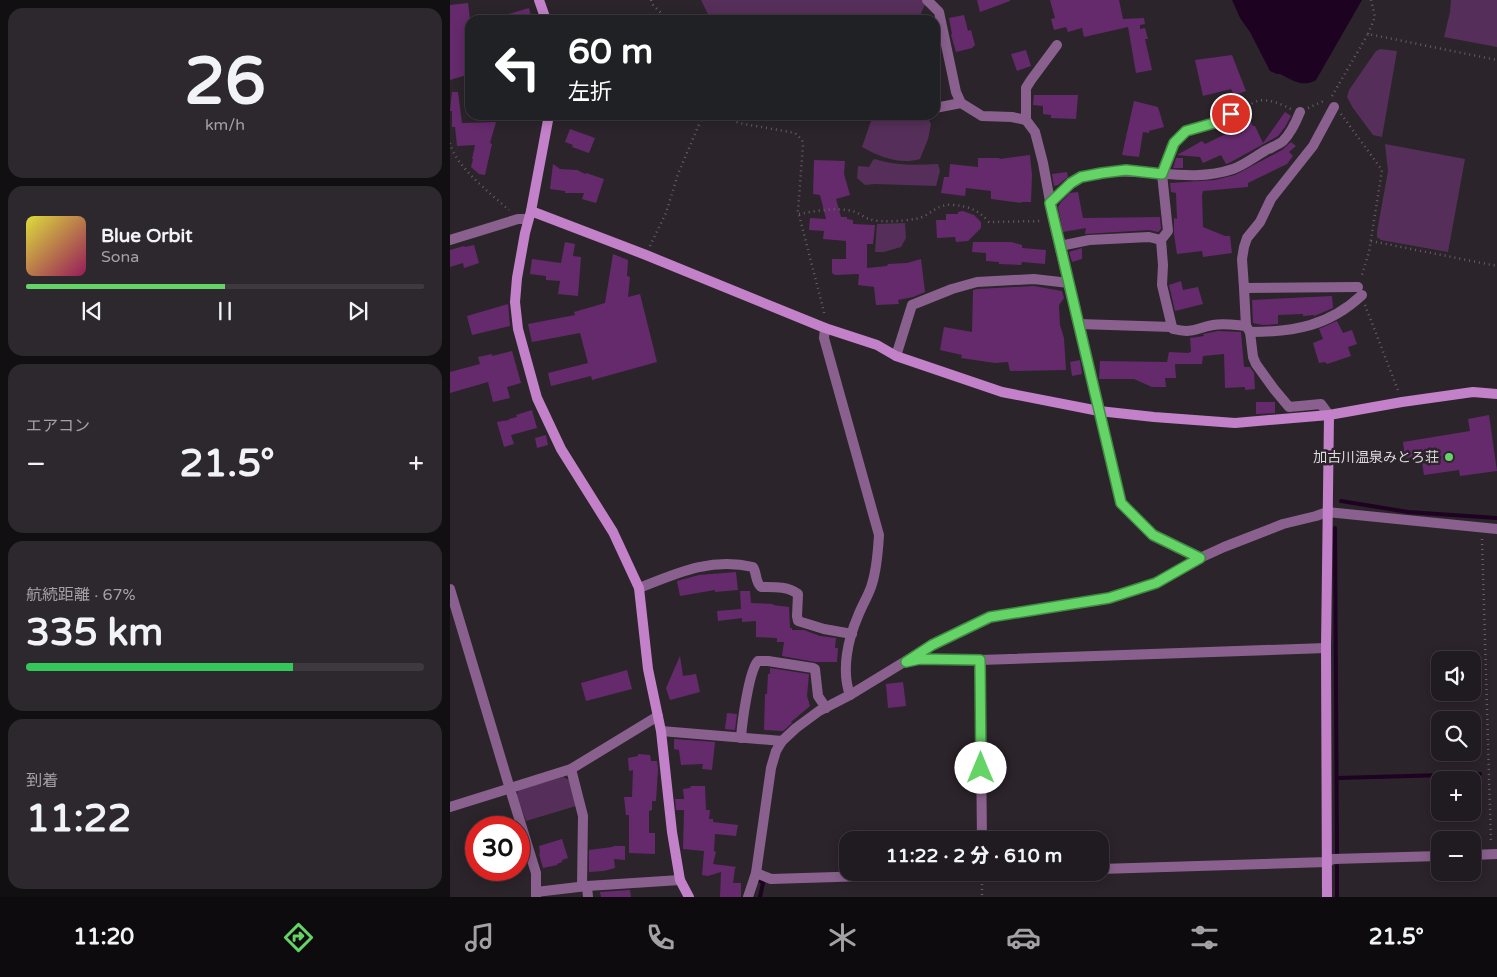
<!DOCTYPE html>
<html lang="ja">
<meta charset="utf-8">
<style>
:root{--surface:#201b20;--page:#2d282d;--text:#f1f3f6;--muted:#a2a1a5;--line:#3d393e;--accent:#65d467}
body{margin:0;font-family:"Varela Round","Noto Sans JP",sans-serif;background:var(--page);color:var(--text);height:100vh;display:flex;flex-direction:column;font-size:19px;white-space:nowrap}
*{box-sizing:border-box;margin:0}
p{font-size:16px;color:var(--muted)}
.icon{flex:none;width:28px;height:28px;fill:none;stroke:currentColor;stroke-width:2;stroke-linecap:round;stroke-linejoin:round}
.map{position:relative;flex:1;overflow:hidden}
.panel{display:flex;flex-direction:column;gap:8px;padding:8px;background:#120f12;width:450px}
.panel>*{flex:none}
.top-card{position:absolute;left:15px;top:15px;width:475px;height:105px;border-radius:15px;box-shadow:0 2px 12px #0003,0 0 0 1px var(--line);background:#202124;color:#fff;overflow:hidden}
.tools{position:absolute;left:981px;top:651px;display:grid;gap:10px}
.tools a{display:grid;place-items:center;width:50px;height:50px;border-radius:10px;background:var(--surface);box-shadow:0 2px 12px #0003,0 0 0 1px var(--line);font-size:25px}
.speed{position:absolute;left:15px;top:816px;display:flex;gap:10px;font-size:25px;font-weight:700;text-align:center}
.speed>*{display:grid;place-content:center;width:65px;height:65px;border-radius:50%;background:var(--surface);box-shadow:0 2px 12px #0003,0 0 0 1px var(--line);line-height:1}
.speed .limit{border:8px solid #d22;background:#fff;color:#111}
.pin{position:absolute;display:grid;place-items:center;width:42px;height:42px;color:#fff;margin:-21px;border:2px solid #fff;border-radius:50%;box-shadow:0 1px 5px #0007}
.me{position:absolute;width:55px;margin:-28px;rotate:0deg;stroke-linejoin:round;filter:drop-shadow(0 0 4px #0008)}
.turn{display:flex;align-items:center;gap:18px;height:105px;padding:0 20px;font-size:22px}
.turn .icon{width:65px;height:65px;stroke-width:2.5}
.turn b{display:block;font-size:35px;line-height:42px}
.big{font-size:38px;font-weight:800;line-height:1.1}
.panel .widget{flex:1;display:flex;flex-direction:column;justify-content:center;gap:8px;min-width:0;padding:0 18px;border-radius:15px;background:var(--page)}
.panel .dial{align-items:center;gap:0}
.dial b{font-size:65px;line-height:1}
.song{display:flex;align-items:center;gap:15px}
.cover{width:60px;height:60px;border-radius:8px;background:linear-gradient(135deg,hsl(60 70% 55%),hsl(330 70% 35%))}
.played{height:5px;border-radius:2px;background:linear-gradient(90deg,var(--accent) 50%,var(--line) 50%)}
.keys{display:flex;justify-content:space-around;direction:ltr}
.heat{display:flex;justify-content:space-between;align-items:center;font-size:28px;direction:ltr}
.charge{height:8px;border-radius:4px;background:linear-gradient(90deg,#34c759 67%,var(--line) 0)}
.trip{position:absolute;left:389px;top:831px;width:270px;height:50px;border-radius:15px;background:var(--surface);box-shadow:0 2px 12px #0003,0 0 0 1px var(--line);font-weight:800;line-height:50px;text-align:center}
.tabs{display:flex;height:80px;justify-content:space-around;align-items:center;background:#0d0b0d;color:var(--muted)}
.tabs .icon{width:35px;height:35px}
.tabs .active{color:var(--accent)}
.tabs b{font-size:22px;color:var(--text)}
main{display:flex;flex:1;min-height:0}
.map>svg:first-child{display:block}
.green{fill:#552f59}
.water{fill:#1e0222}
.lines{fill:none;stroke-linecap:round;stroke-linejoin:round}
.stream{stroke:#1e0222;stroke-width:4}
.building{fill:#652a6c}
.path{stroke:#666066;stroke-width:2.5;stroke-dasharray:1 4;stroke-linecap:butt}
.street{stroke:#8a618e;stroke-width:10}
.secondary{stroke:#c381c9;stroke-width:10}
.route-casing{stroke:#428a43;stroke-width:12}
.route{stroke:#65d467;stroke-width:9}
.poi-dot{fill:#65d467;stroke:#2b242b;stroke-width:2}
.labels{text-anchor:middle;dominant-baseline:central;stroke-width:5;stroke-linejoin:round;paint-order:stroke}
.poi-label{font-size:14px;fill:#ded9de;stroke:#2b242b;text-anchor:end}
</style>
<main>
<section class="panel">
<div class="widget dial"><b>26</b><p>km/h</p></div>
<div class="widget">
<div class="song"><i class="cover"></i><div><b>Blue Orbit</b><p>Sona</p></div></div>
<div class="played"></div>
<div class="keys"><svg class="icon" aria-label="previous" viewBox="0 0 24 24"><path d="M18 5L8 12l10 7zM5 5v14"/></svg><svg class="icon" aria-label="pause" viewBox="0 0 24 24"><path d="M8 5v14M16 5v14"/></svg><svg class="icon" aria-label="next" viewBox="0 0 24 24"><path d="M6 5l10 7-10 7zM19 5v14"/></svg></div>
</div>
<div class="widget"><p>エアコン</p>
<div class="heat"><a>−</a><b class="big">21.5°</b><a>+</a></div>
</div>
<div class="widget"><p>航続距離 · 67%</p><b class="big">335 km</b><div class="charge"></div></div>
<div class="widget"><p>到着</p><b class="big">11:22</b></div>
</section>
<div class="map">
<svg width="1047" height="897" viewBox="0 0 1047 897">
<rect width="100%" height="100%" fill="#2b242b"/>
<g class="green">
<path d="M251,0H477L468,20H261Z"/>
<path d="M1001,0H1047V47L994,37L1000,12Z"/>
<path d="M930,49L947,51L932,137L923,135L903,108L897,97L899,90L926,51Z"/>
<path d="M423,115L477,116L481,124L478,139L470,159C450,165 430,157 412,147Z"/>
<path d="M935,144L1015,159L998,252L931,240L927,237V232L938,171Z"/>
<path d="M425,159C445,166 467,165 488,164L490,171L486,186L425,184L415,185L407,178L408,166L419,167L423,160Z"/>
<path d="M455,223L456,238L451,247L434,252H425L427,224Z"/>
<path d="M113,777L119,780L126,806L76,821L67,796L68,790Z"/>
</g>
<path class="water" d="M782,0H912L866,80C853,88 842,80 830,74H827L820,71L800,32L790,18Z"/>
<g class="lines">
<g class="stream">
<path d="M891,501L958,512L1047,518"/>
<path d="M885,528L887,853"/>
<path d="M887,778L1030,774"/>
<path d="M887,866V897"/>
<path d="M308,879L313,883L310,897"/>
</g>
</g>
<g class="building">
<path d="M527,0H560V1L530,12Z"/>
<path d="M600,0H669L673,19L694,18L695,24L690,25V29L695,28L698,39H695L702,70L686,73L678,27L634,37L632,28L618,32L616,27L604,30L601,19L605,18Z"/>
<path d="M18,3L20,19V74L0,80V5Z"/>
<path d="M79,8L82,20H49V17Z"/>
<path d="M514,15L518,31L521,30L525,45L522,48L506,52L501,35L502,34L499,18Z"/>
<path d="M576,50L581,66L567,71L561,54Z"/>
<path d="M782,55L796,91L784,95L781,89L753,96L745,60Z"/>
<path d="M2,92H8L12,123L46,122L40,143L42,144L35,175L29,174L21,167L23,159H22L25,145L7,146L5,127H2V111H0Z"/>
<path d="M584,95H628L626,119L601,118V115L593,114V106L583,105Z"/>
<path d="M684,101L708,107L714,127L699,131V133L693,132L689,157L672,155Z"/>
<path d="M835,112L841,116L835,127L828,136L781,162L776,164L771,155L753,163L750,157L727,155L752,141L755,144L801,122L803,126H805L813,143Z"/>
<path d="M120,129L145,138L139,153L122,147L123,145L115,142Z"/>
<path d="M841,142L846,146L839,152L843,156L837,164L798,183V187L753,191L752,195L753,227L775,236H780L782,253L753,257L752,251L727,254L724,234V218L727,219L726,193L721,192L720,183L765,180L785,175L832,150Z"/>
<path d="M580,155L582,175L581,202H571V203L541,199V191L516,188L515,196L491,193L494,177H499L500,164L528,167V158H549L550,159Z"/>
<path d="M726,158H733V168H723Z"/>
<path d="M364,160L395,161L394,174L400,195L386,199L391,217H397V219L403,220V224L425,225L423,244H417V268L437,266L438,264L457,263L471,259L475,292L463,297L448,300L449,304L426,305L424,287L408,285L409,274L385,275L382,273V259H396V241L373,239L374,231L359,230L360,218L376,219L370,195L363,194Z"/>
<path d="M103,164L110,169L127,170L135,174L136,173L154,179L146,203L132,199L134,193H115V191L100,189Z"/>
<path d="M617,172L618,177L608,185L604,186L602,174Z"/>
<path d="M628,192L633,218L710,217L711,229L708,232L699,230L635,234L636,228L613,232L608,207L611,202L620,193Z"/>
<path d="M513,211L524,215L531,222V228L518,241L506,242L505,237L487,238L486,220H496V214H508V212Z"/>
<path d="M115,242L125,244L123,256L131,257L128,296L108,294L110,281L96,280V276L80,274L82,259L111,263Z"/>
<path d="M523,242H561L572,245V248L596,250L595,264L572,262L571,265L549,264V262L536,261V253L522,252Z"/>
<path d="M24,245L29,263L14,268L13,263L0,267V250L14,246L15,247Z"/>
<path d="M632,248V259L622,262L619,252Z"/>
<path d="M163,254L178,260L177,276L180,277L178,297L190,294L207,362L142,380L141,376L101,386L98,373L138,363L130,333L82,342L78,324L125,315L124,312L155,303Z"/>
<path d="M731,281L733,290L748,287L753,304L725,311L719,285Z"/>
<path d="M584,286L612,291L614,298L609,305L610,325L614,338L616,370L560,371L558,362L545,363L511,358L512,355L490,350L494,327L522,332L523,290L528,289Z"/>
<path d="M882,296L883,308L864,316V315L853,316V314L828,315V324L813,325L803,323L802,300Z"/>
<path d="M58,304L60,326L22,335L17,316Z"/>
<path d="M887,321L893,333L902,330L907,344L898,347L901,356L877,364L875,362L869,363L863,343L873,339L869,329Z"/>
<path d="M768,331L791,332L794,367H800L804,373L805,389L795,390V387L775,388L774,354L753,356L752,364H725L726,378H715L716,387H702L684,379H649L650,361L717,362L719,352L739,353V352H741L740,338L754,336L753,334Z"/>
<path d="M62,351L71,383L57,387L60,398L43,402L38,382L0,393V372L30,364L28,357L42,354V356Z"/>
<path d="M630,360L632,374L622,376L620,362Z"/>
<path d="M806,402H825V413L806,414Z"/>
<path d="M82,410L87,428L61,435L64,444L54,447L47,422L59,420V419L67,417L66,415Z"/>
<path d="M1039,415L1047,471L1010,476L1009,470L974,475L971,456L955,458L953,442L1020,431L1018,419Z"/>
<path d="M96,435L98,445L87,448L85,438Z"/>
<path d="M286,572L288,590L265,592V590L230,596L227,581L249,575Z"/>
<path d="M290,591H300L301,603L323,604V605L339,607L340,628H342V630H354L370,636L386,638L385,648H388L387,662H365L332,656L334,642H327V638L306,637V621L292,622V618L268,621L267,611L291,609Z"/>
<path d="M230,656L233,676L246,674L250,692L220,700L216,688Z"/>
<path d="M320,668L359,674L357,696L360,706L341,722L342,723L333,731L314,730L315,694H317L318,674H320Z"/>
<path d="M177,670L182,689L136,701L131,683Z"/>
<path d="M453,682L456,706L438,708L436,684Z"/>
<path d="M277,713L287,714L285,730L275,729Z"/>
<path d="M224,739L265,742L262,770L252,769L253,764L231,765L229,750L224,749Z"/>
<path d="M188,754L200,755L201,761H207L208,769L206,801H202V810L199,811V833H205V854L179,853V815H176L174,797H182L183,770L179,771L178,758L188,756Z"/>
<path d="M241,786H255L256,810H260L259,819H263V822L288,825L286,836L265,834L264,851L266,852L263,864L287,867L285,868L283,883H291V897H270L271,872L258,876L252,875L254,851L233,849L234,810H226L225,799H234L233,789L240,788Z"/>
<path d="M112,839L118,858L112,860V862L107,864V865L93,868L89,854L90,853L89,846Z"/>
<path d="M164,846H175V860L164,859L165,868L154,871L139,872V850L162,847Z"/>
<path d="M180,890L181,897H151L150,892Z"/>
</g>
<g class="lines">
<g class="path">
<path d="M201,0L202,4L218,20"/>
<path d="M918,34L925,17L921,0"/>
<path d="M882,96L918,34L1047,60"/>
<path d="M858,108L876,100"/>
<path d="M790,113C795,111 798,106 803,103C814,96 831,104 841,109"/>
<path d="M891,114L932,170L919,252L911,278"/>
<path d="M280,115L284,121L289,123L345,133L352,140L353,145L348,211L374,312L375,317"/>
<path d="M0,143C5,166 41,194 59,210"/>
<path d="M349,214C366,211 385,207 402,211C408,212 413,217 419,219C431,223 452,221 465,219C480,217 486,203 503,205C519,206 528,210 539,222L592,221"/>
<path d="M921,241L1047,266"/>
<path d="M200,246L216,213L228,174L253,115"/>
<path d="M915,305L949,393"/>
<path d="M1032,539L1041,843"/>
<path d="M532,884V897"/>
</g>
<g class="street">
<path d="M477,0L489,12L506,92L511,103L532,116L562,117L576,120"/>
<path d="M607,45L581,80L576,88V120L585,132L593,163L604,223L671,503L703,535L750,558"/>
<path d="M884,107L863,146L821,199L810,222L797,238L794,247L792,259L794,288L908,287"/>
<path d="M485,108L511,103"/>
<path d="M781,114L771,121L736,131L724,143L721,148L719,158L712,174L718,231L711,240L713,265L712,285L722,327L723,329C744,334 745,328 763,325C774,323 785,325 796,326L800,332L803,357L806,364L824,389L839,407L871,404L879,415"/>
<path d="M600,203C609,195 620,181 632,177C682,161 734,186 783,169C794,165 803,158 813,152C819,148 827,146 833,141C841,133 846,122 850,112"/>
<path d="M0,240L68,219H78"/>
<path d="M610,246L639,240L699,237L711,240"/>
<path d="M794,288L796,326"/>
<path d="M629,324L722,327"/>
<path d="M375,328L374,338L429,535C428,552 427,568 422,584C419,595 412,605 408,616C398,639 391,670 400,695"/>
<path d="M800,332C844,332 879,326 912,295"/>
<path d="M446,356L462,305L502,289L527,282L584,279L619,283"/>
<path d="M189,588C227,573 261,557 303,567C307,573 305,582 311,587C323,587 338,586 348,594L347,616L348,621L374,629L402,634"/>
<path d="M0,589L60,789L86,873V897"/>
<path d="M530,660L532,840"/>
<path d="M460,661L470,659L530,660L876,648"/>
<path d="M211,731L332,741"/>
<path d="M291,738C292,723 299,670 308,661H318L363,668L365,669L368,696L376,708"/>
<path d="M121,769L133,816L132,886"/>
<path d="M0,807L121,769L208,716"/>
<path d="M1022,855L1047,854"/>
<path d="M650,869L877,862L883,859L990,856"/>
<path d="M306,873L321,879L548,872"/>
<path d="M86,892L137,886"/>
<path d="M138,897L137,886L230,880"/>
<path d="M298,897L306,873L321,768L326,751L332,741L346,728L369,711L400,695L482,645L539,617L659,598L706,583L750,558L774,547L833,524L866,516L877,512L1047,529"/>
</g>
<g class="secondary">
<path d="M89,0L96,20"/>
<path d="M99,115L81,211L75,233L67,278L65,302L68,329L87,398L111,449L163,532L189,588L198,669L211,731L222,832L230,880L239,897"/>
<path d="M81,211L196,255L375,328L427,345L446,356L552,392L649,411L704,417L785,423L879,415L952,402L1023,392L1047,394"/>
<path d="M877,897L876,648L879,415"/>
</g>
</g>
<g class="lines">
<g class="route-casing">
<path id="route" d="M531,768L530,660L470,659L456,662L482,645L540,617L659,598L706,583L750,558L703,535L671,503L600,203L621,183L631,177L652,173L676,170L712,174L724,143L736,131L771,121L781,114"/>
</g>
<use href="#route" class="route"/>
</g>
<circle class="poi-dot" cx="999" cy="457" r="5"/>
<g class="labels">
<g class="poi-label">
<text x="989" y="457">加古川温泉みとろ荘</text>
</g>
</g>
</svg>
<div class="tools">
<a><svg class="icon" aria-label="sound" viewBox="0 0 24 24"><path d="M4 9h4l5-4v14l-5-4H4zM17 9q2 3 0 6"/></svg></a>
<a><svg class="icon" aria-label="search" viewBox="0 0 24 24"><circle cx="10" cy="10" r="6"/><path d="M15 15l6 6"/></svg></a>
<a>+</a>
<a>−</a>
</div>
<div class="speed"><div class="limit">30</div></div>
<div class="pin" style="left:781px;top:114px;background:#d93025"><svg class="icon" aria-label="arrive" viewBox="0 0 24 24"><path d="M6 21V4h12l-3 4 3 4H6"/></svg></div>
<svg class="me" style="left:531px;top:768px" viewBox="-20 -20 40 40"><circle r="19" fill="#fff"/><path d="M0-13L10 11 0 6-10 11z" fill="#65d467"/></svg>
<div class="trip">11:22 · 2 分 · 610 m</div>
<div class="top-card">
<div class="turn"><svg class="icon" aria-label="left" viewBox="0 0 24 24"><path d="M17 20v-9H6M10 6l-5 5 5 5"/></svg><div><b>60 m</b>左折</div></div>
</div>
</div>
</main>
<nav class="tabs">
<b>11:20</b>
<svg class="icon active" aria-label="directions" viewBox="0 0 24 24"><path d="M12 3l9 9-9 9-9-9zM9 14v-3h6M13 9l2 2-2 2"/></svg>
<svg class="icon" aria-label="music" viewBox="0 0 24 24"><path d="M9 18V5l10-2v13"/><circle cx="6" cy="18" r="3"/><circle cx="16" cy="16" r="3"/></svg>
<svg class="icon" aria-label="phone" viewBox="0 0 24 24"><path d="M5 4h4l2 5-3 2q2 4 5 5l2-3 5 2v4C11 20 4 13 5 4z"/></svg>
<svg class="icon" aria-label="climate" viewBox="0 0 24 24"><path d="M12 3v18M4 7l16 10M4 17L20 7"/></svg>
<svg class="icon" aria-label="car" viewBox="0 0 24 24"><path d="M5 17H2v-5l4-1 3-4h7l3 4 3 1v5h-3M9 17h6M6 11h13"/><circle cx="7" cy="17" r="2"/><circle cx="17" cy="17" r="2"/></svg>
<svg class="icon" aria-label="filters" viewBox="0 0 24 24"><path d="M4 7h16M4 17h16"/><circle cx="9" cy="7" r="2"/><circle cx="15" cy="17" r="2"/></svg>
<b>21.5°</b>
</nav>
